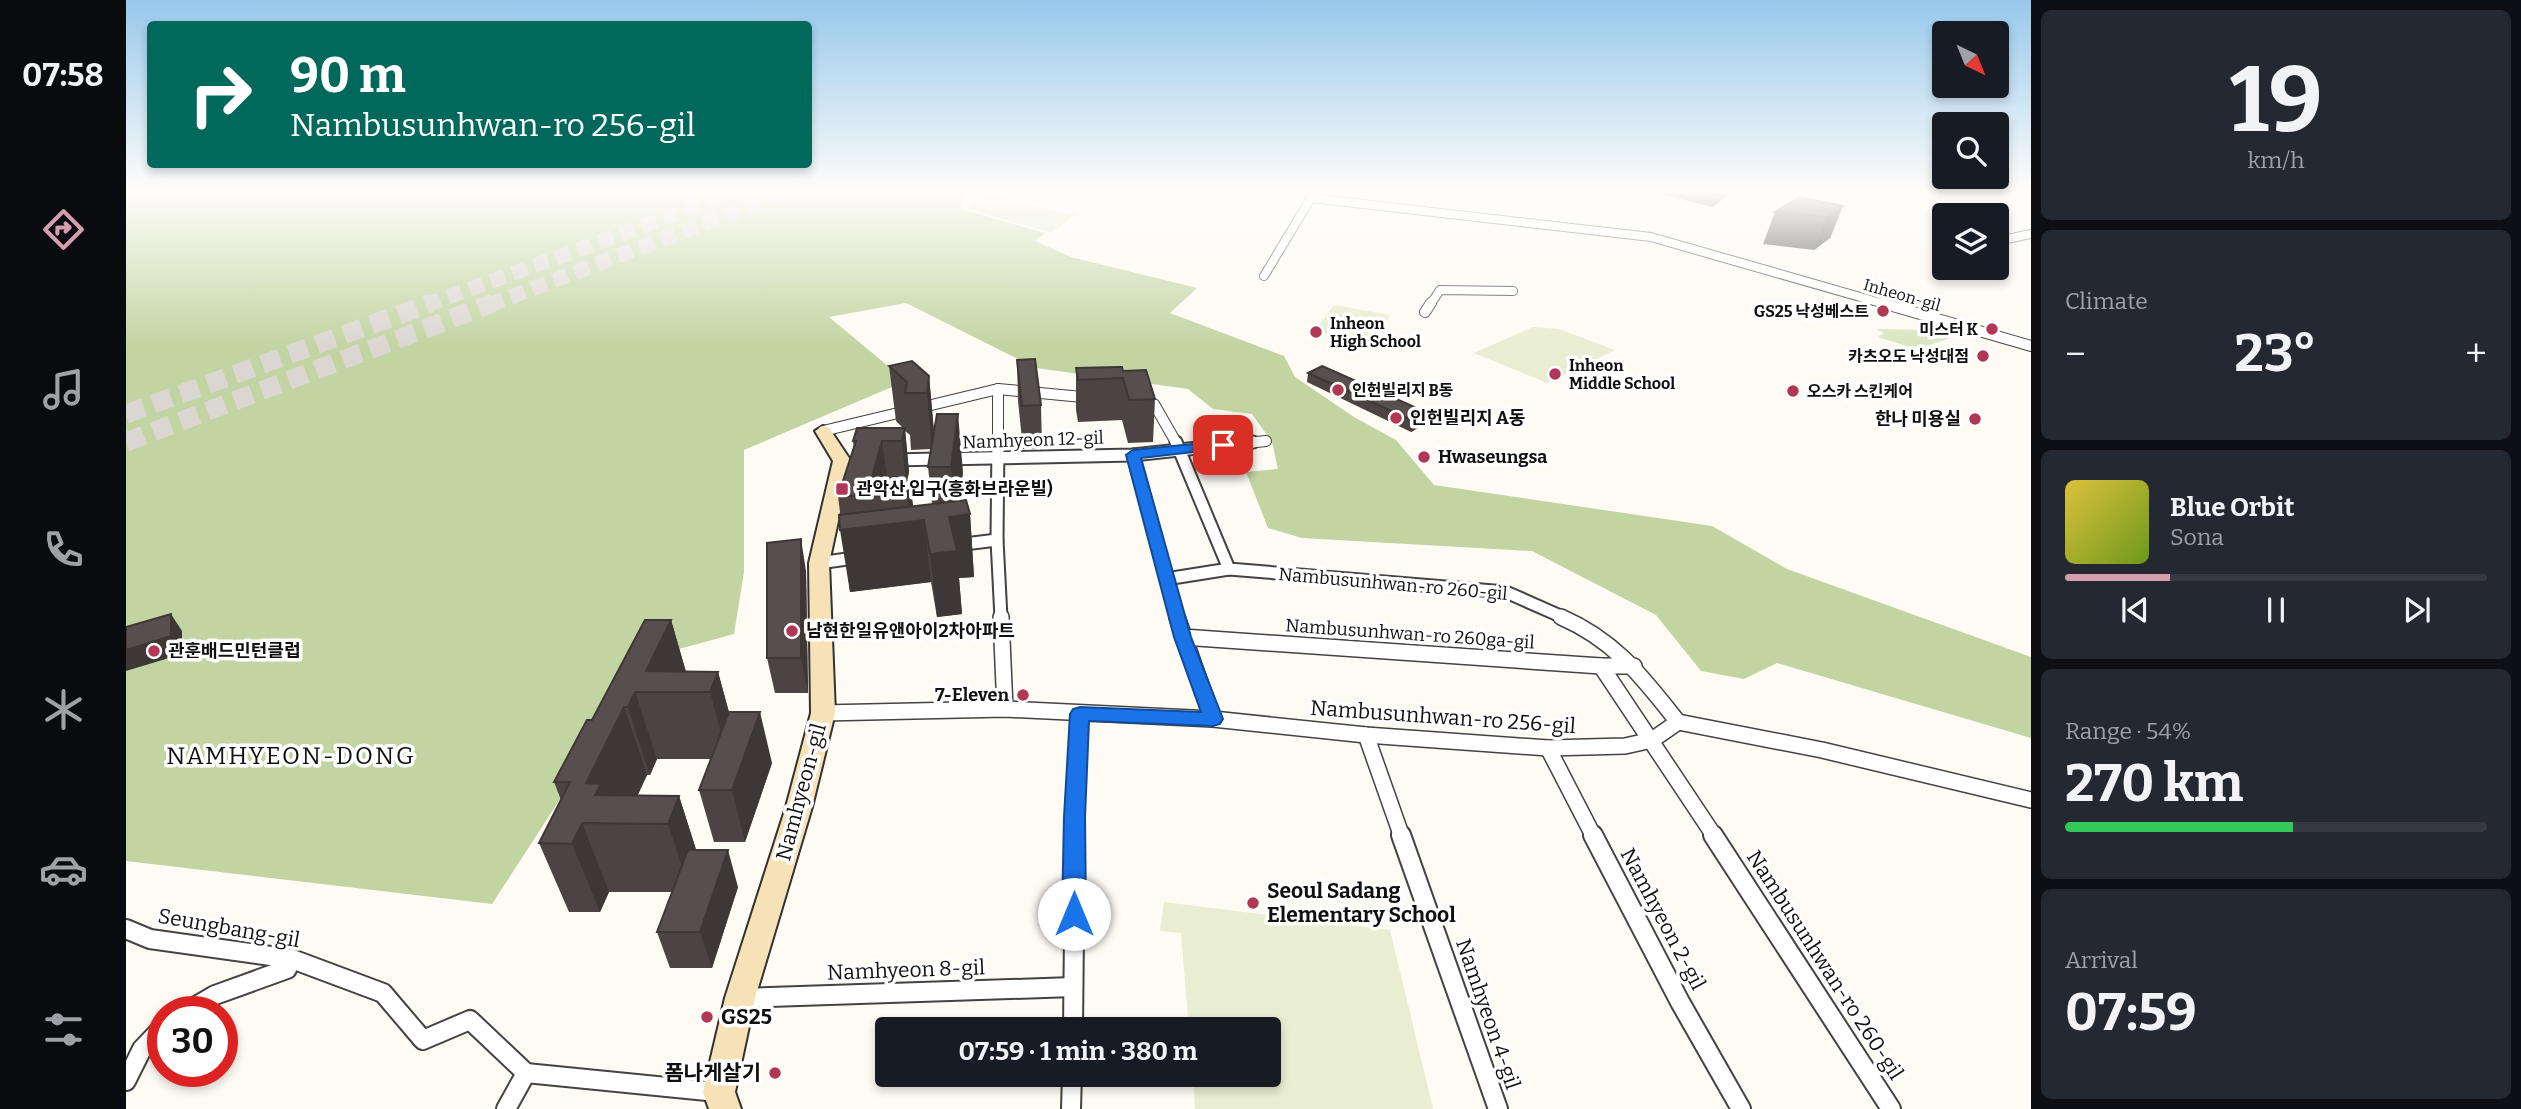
<!DOCTYPE html>
<meta charset="utf-8">
<style>
:root{--surface:#171b24;--page:#242831;--text:#f1f3f6;--muted:#9ea1a6;--line:#363941;--accent:#d49eae}
body{margin:0;font-family:Bitter,"Noto Sans KR",serif;background:var(--page);color:var(--text);height:100vh;display:flex;flex-direction:column;font-size:26px;white-space:nowrap}
*{box-sizing:border-box;margin:0}
p{font-size:23px;color:var(--muted)}
.icon{flex:none;width:38px;height:38px;fill:none;stroke:currentColor;stroke-width:2;stroke-linecap:round;stroke-linejoin:round}
.map{position:relative;flex:1;overflow:hidden}
.details{display:flex;flex-direction:column;gap:10px;padding:10px;background:#0d0f14;width:490px}
.details>*{flex:none}
.guide{position:absolute;left:21px;top:21px;width:665px;height:147px;border-radius:7px;box-shadow:0 4px 10px #0003;background:#00695c;color:#fff;overflow:hidden}
.needle{width:46px;rotate:137deg}
.tools{position:absolute;left:1806px;top:21px;display:grid;gap:14px}
.tools a{display:grid;place-items:center;width:77px;height:77px;border-radius:7px;background:var(--surface);box-shadow:0 4px 10px #0003;font-size:35px}
.speed{position:absolute;left:21px;top:996px;display:flex;gap:14px;font-size:35px;font-weight:700;text-align:center}
.speed>*{display:grid;place-content:center;width:91px;height:91px;border-radius:50%;background:var(--surface);box-shadow:0 4px 10px #0003;line-height:1}
.speed .limit{border:10px solid #d22;background:#fff;color:#111}
.pin{position:absolute;display:grid;place-items:center;width:60px;height:60px;color:#fff;margin:-30px;border-radius:14px;box-shadow:0 4px 10px #0006}
.me{position:absolute;width:77px;margin:-38px;rotate:0deg;stroke-linejoin:round;filter:drop-shadow(0 0 5px #0008)}
.turn{display:flex;align-items:center;gap:24px;height:147px;padding:0 28px;font-size:32px}
.turn .icon{width:91px;height:91px;stroke-width:2.5}
.turn b{display:block;font-size:49px;line-height:60px}
.big{font-size:52px;font-weight:700;line-height:1.1}
.details .card{flex:1;display:flex;flex-direction:column;justify-content:center;gap:10px;min-width:0;padding:0 24px;border-radius:10px;background:var(--page)}
.details .dial{align-items:center;gap:0}
.dial b{font-size:91px;line-height:1}
.song{display:flex;align-items:center;gap:21px}
.cover{width:84px;height:84px;border-radius:10px;background:linear-gradient(135deg,hsl(50 70% 55%),hsl(80 70% 35%))}
.played{height:7px;border-radius:4px;background:linear-gradient(90deg,var(--accent) 25%,var(--line) 25%)}
.keys{display:flex;justify-content:space-around;direction:ltr}
.heat{display:flex;justify-content:space-between;align-items:center;font-size:38px;direction:ltr}
.charge{height:10px;border-radius:5px;background:linear-gradient(90deg,#34c759 54%,var(--line) 0)}
.trip{position:absolute;left:749px;top:1017px;width:406px;height:70px;border-radius:7px;background:var(--surface);box-shadow:0 4px 10px #0003;font-weight:700;line-height:70px;text-align:center}
main{display:flex;flex:1;min-height:0}
.tabs{display:flex;flex-direction:column;width:126px;justify-content:space-around;align-items:center;background:#090b0e;color:var(--muted)}
.tabs .icon{width:49px;height:49px}
.tabs .current{color:var(--accent)}
.tabs b{font-size:32px;color:var(--text)}
.map>svg:first-child{display:block}
.green{fill:#dae5c0}
.forest{fill:#c2d4a1}
.pitch{fill:#e9edd1}
.lines{fill:none;stroke-linecap:round;stroke-linejoin:round}
.highway-tunnel-far1{stroke:#dad7d2;stroke-width:15;stroke-dasharray:15 8;stroke-linecap:butt}
.highway-tunnel{stroke:#dad7d2;stroke-width:19;stroke-dasharray:19 10;stroke-linecap:butt}
.street-far4-casing{stroke:#434343;stroke-width:10}
.street-far3-casing{stroke:#434343;stroke-width:12}
.street-far2-casing{stroke:#434343;stroke-width:15}
.street-far1-casing{stroke:#434343;stroke-width:18}
.street-casing{stroke:#434343;stroke-width:22}
.secondary-casing{stroke:#323232;stroke-width:4}
.street-far4{stroke:#fff;stroke-width:8}
.street-far3{stroke:#fff;stroke-width:10}
.street-far2{stroke:#fff;stroke-width:11}
.street-far1{stroke:#fff;stroke-width:15}
.street{stroke:#fff;stroke-width:18}
.secondary{fill:#f6e2b6;fill-rule:evenodd}
.wall{fill:#4b4442;fill-rule:evenodd}
.shaded-wall{fill:#3d3736}
.building{fill:#574f4d;stroke:#3d3736;stroke-width:2}
.route{fill:#1a73e8;stroke:#114b97;stroke-width:2}
.poi-dot{fill:#b03755;stroke:#fff;stroke-width:2.5}
.labels{text-anchor:middle;dominant-baseline:central;stroke-width:7;stroke-linejoin:round;paint-order:stroke}
.far-street-label{font-size:16px;fill:#101010;stroke:#fff}
.far-poi-label{font-size:16px;font-weight:bold;fill:#101010;stroke:#fff;text-anchor:start}
.poi-label{font-size:18px;font-weight:bold;fill:#101010;stroke:#fff;text-anchor:start}
.street-label{font-size:18px;fill:#101010;stroke:#fff}
.near-street-label{font-size:21px;fill:#101010;stroke:#fff}
.near-poi-label{font-size:21px;font-weight:bold;fill:#101010;stroke:#fff;text-anchor:start}
.near-quarter-label{font-size:24px;letter-spacing:2px;fill:#101010;stroke:#fff}
</style>
<main>
<nav class="tabs">
<b>07:58</b>
<svg class="icon current" aria-label="directions" viewBox="0 0 24 24"><path d="M12 3l9 9-9 9-9-9zM9 14v-3h6M13 9l2 2-2 2"/></svg>
<svg class="icon" aria-label="music" viewBox="0 0 24 24"><path d="M9 18V5l10-2v13"/><circle cx="6" cy="18" r="3"/><circle cx="16" cy="16" r="3"/></svg>
<svg class="icon" aria-label="phone" viewBox="0 0 24 24"><path d="M5 4h4l2 5-3 2q2 4 5 5l2-3 5 2v4C11 20 4 13 5 4z"/></svg>
<svg class="icon" aria-label="climate" viewBox="0 0 24 24"><path d="M12 3v18M4 7l16 10M4 17L20 7"/></svg>
<svg class="icon" aria-label="car" viewBox="0 0 24 24"><path d="M5 17H2v-5l4-1 3-4h7l3 4 3 1v5h-3M9 17h6M6 11h13"/><circle cx="7" cy="17" r="2"/><circle cx="17" cy="17" r="2"/></svg>
<svg class="icon" aria-label="filters" viewBox="0 0 24 24"><path d="M4 7h16M4 17h16"/><circle cx="9" cy="7" r="2"/><circle cx="15" cy="17" r="2"/></svg>
</nav>
<div class="map">
<svg width="1905" height="1109" viewBox="0 0 1905 1109">
<rect width="100%" height="100%" fill="#fefaf4"/>
<g class="green">
<path d="M863,193L941,214L951,213L926,233L840,209Z"/>
<path d="M1750,329L1796,330L1825,338L1790,349L1752,337L1758,333Z"/>
</g>
<path class="forest" d="M0,193H840L835,209L919,233L909,241L945,257L1071,288L1044,313L1158,356L1169,377L1228,417L1270,440L1308,485L1586,526L1661,569L1905,657V738L1651,663L1618,679L1575,671L1530,615L1406,551L1176,538L1142,528L1120,472L1152,469L1146,442L1126,414L1087,409L1062,389L910,368L780,303L703,317L780,381L618,450V572L608,634L527,656L366,904L0,861Z"/>
<g class="pitch">
<path d="M1208,305L1264,315L1247,343L1188,332Z"/>
<path d="M1407,327L1433,329L1489,350L1421,383L1348,353Z"/>
<path d="M1038,902L1264,930L1307,1109H1069L1067,1075L1143,1074V1029H1063L1055,933L1034,931Z"/>
</g>
<g class="lines">
<g class="highway-tunnel-far1">
<path d="M300,305L608,193"/>
<path d="M363,305L659,193"/>
</g>
<g class="highway-tunnel">
<path d="M0,414L305,303"/>
<path d="M0,442L367,303"/>
</g>
<g class="street-far4-casing">
<g id="street-far4">
<path d="M1185,198L1525,237L1762,305"/>
<path d="M1871,241L1905,234"/>
<path d="M1138,276L1188,193"/>
<path d="M1304,305L1314,290L1387,291"/>
</g>
</g>
<g class="street-far3-casing">
<g id="street-far3">
<path d="M1756,303L1905,346"/>
<path d="M1299,312L1305,303"/>
<path d="M1016,403L1028,404L1051,444"/>
<path d="M697,431L872,389L967,398"/>
<path d="M872,444V389"/>
<path d="M1111,444L1140,441"/>
</g>
</g>
<g class="street-far2-casing">
<g id="street-far2">
<path d="M872,442L871,540L875,618"/>
<path d="M1050,442L1103,569L1380,592L1439,618"/>
<path d="M1007,455L1052,618"/>
<path d="M765,460L1007,455L1127,442"/>
<path d="M830,545L871,540"/>
<path d="M693,563L735,557"/>
<path d="M1040,579L1103,569"/>
</g>
</g>
<g class="street-far1-casing">
<g id="street-far1">
<path d="M875,617L879,709"/>
<path d="M1051,617L1087,719"/>
<path d="M1435,617C1490,641 1516,677 1552,722"/>
<path d="M1057,637L1475,666H1508"/>
<path d="M1475,666L1589,837"/>
<path d="M697,713L879,709L1087,719L1240,735L1422,748L1499,746L1526,740L1552,722L1696,750L1905,800"/>
<path d="M1240,735L1276,837"/>
<path d="M1422,748L1468,837"/>
<path d="M949,837L954,714"/>
</g>
</g>
<g class="street-casing">
<g id="street">
<path d="M1275,835L1372,1109"/>
<path d="M1467,835L1554,1002L1615,1109"/>
<path d="M1587,835L1765,1109"/>
<path d="M0,929L24,939L166,959L257,993L297,1040L344,1020L400,1073"/>
<path d="M615,998L947,987"/>
<path d="M60,1012L89,995L161,969"/>
<path d="M947,1029L949,835"/>
<path d="M0,1081L16,1049L37,1027"/>
<path d="M380,1109L400,1073L591,1092"/>
<path d="M945,1109L946,1074"/>
</g>
</g>
<g class="secondary-casing">
<path id="secondary" d="M697,426L703,428L725,461L703,563L709,713L686,807L629,998L609,1092L615,1109H583L577,1092L599,998L660,807L685,713L683,563L707,461L689,431Z"/>
</g>
<use href="#street-far4" class="street-far4"/>
<use href="#street-far3" class="street-far3"/>
<use href="#street-far2" class="street-far2"/>
<use href="#street-far1" class="street-far1"/>
<use href="#street" class="street"/>
<use href="#secondary" class="secondary"/>
</g>
<g class="wall">
<path d="M1530,193H1604L1587,207Z"/>
<path d="M1717,206L1704,238L1688,250L1637,244L1649,212Z"/>
<path d="M891,360L915,405L916,448L897,449L892,401Z"/>
<path d="M763,366L803,376L808,432L837,472L833,501L844,514L848,577L833,578L836,614L811,617L805,582L724,592L712,496L728,448L727,441L777,428L770,421ZM779,431L784,435L785,450L805,449L802,467L806,504L787,506L781,481L783,472Z"/>
<path d="M950,368L997,371L1029,399L1027,442L1002,443L996,420L952,422L950,410Z"/>
<path d="M1182,373L1302,413L1300,423L1285,432L1181,382Z"/>
<path d="M680,571L682,693H649L641,658Z"/>
<path d="M545,620L560,672H592L603,712L646,763L619,842H588L573,790L585,759H531L524,775H521L511,796H553L570,850L612,887L586,968H544L531,932L546,892H483L474,912H443L413,843L435,800L428,782L466,720Z"/>
</g>
<g class="shaded-wall">
<path d="M1592,193H1604L1587,207Z"/>
<path d="M1717,206L1704,238L1688,250L1702,217Z"/>
<path d="M803,376L808,432L806,449L801,393Z"/>
<path d="M1302,413L1300,423L1285,432L1287,421Z"/>
<path d="M832,414L837,472L831,516L844,514L848,577L833,578L836,614L811,617L804,554L823,517L829,516L825,467Z"/>
<path d="M779,428L783,472L780,485L776,441Z"/>
<path d="M756,441L762,485L745,481Z"/>
<path d="M784,481L789,521L798,520L805,582L724,592L714,530L784,522L781,496Z"/>
<path d="M675,539L680,571L682,693L675,658Z"/>
<path d="M45,614L56,631V654L0,671V650Z"/>
<path d="M545,620L564,686L520,671Z"/>
<path d="M592,672L610,739L602,759L584,692Z"/>
<path d="M509,692L531,759L524,775L502,707Z"/>
<path d="M498,707L521,775L499,823H475L460,783Z"/>
<path d="M634,712L646,763L619,842L606,790Z"/>
<path d="M553,796L575,865L565,893L542,824Z"/>
<path d="M456,823L483,892L474,912L446,844Z"/>
<path d="M602,850L612,887L586,968L574,932Z"/>
</g>
<g class="building">
<path d="M1674,197L1717,206L1702,217L1649,212Z"/>
<path d="M909,359L915,405L896,406L891,360Z"/>
<path d="M786,361L803,376L801,393H779L781,382L763,366Z"/>
<path d="M1196,366L1302,413L1287,421L1182,373Z"/>
<path d="M992,367H996L997,371L1020,370L1029,399L1003,400L997,378L952,380L950,368Z"/>
<path d="M811,414H832L825,467H802Z"/>
<path d="M731,428H779L776,441H756L745,481H784L781,496H712L730,441H727Z"/>
<path d="M840,500L844,514L823,517L831,551L804,554L798,520L714,530L713,515Z"/>
<path d="M675,539V658H641V543Z"/>
<path d="M45,614V636L0,650V627Z"/>
<path d="M519,620H545L520,671L592,672L584,692H509L502,707H498L460,783L475,784L469,795L553,796L542,824L456,823L446,844L413,843L444,782H428L461,720H466Z"/>
<path d="M603,712H634L606,790H573Z"/>
<path d="M562,850H602L574,932H531Z"/>
</g>
<linearGradient id="sky" x2="0" y2="1"><stop stop-color="#97c8eb"/><stop offset="0.55" stop-color="#fffdfa"/><stop offset="1" stop-color="#fffdfa" stop-opacity="0"/></linearGradient>
<rect width="1905" height="348" fill="url(#sky)"/>
<path class="route" d="M1097,441L1101,442V448L1015,458L1065,637L1097,719L1094,724L1087,726L963,721L959,817L960,914L956,921L948,924L940,921L936,914L938,817L944,714L947,709L954,707L1075,712L1048,637L1000,455L1007,450Z"/>
<g class="poi-dot">
<circle cx="1757" cy="311" r="7"/>
<circle cx="1866" cy="329" r="7"/>
<circle cx="1190" cy="332" r="7"/>
<circle cx="1857" cy="356" r="7"/>
<circle cx="1429" cy="374" r="7"/>
<circle cx="1212" cy="390" r="7"/>
<circle cx="1667" cy="391" r="7"/>
<circle cx="1270" cy="418" r="7"/>
<circle cx="1849" cy="419" r="7"/>
<circle cx="1298" cy="457" r="7"/>
<rect x="709" y="482" width="14" height="14" rx="3.5"/>
<circle cx="666" cy="631" r="7"/>
<circle cx="28" cy="651" r="7"/>
<circle cx="897" cy="695" r="7"/>
<circle cx="1127" cy="903" r="7"/>
<circle cx="581" cy="1017" r="7"/>
<circle cx="649" cy="1073" r="7"/>
</g>
<g class="labels">
<g class="far-street-label">
<text transform="translate(1776 295) rotate(16)">Inheon-gil</text>
</g>
<g class="far-poi-label">
<text x="1743" y="311" text-anchor="end">GS25 낙성베스트</text>
<text x="1204" y="323">Inheon<tspan x="1204" dy="18">High School</tspan></text>
<text x="1852" y="329" text-anchor="end">미스터 K</text>
<text x="1843" y="356" text-anchor="end">카츠오도 낙성대점</text>
<text x="1443" y="365">Inheon<tspan x="1443" dy="18">Middle School</tspan></text>
<text x="1226" y="390">인헌빌리지 B동</text>
<text x="1681" y="391">오스카 스킨케어</text>
</g>
<g class="poi-label">
<text x="1284" y="418">인헌빌리지 A동</text>
<text x="1835" y="419" text-anchor="end">한나 미용실</text>
<text x="1312" y="457">Hwaseungsa</text>
<text x="730" y="489">관악산 입구(흥화브라운빌)</text>
<text x="680" y="631">남현한일유앤아이2차아파트</text>
<text x="42" y="651">관훈배드민턴클럽</text>
<text x="883" y="695" text-anchor="end">7-Eleven</text>
</g>
<g class="street-label">
<text transform="translate(907 440) rotate(-2)">Namhyeon 12-gil</text>
<text transform="translate(1267 584) rotate(5)">Nambusunhwan-ro 260-gil</text>
<text transform="translate(1284 634) rotate(4)">Nambusunhwan-ro 260ga-gil</text>
</g>
<g class="near-street-label">
<text transform="translate(1317 717) rotate(4)">Nambusunhwan-ro 256-gil</text>
<text transform="translate(675 792) rotate(-75)">Namhyeon-gil</text>
<text transform="translate(1537 919) rotate(62)">Namhyeon 2-gil</text>
<text transform="translate(103 928) rotate(10)">Seungbang-gil</text>
<text transform="translate(1699 965) rotate(57)">Nambusunhwan-ro 260-gil</text>
<text transform="translate(780 970) rotate(-2)">Namhyeon 8-gil</text>
<text transform="translate(1362 1014) rotate(71)">Namhyeon 4-gil</text>
</g>
<g class="near-poi-label">
<text x="1141" y="891">Seoul Sadang<tspan x="1141" dy="24">Elementary School</tspan></text>
<text x="595" y="1017">GS25</text>
<text x="635" y="1073" text-anchor="end">폼나게살기</text>
</g>
<g class="near-quarter-label">
<text x="165" y="756">NAMHYEON-DONG</text>
</g>
</g>
</svg>
<div class="tools">
<a><svg class="needle" viewBox="-14 -14 28 28"><path d="M0-13l5 13h-10z" fill="#e53935"/><path d="M0 13l5-13h-10z" fill="#9ea1a6"/></svg></a>
<a><svg class="icon" aria-label="search" viewBox="0 0 24 24"><circle cx="10" cy="10" r="6"/><path d="M15 15l6 6"/></svg></a>
<a><svg class="icon" aria-label="layers" viewBox="0 0 24 24"><path d="M12 4l9 5-9 5-9-5zM3 14l9 5 9-5"/></svg></a>
</div>
<div class="speed"><div class="limit">30</div></div>
<div class="pin" style="left:1097px;top:445px;background:#d93025"><svg class="icon" aria-label="arrive" viewBox="0 0 24 24"><path d="M6 21V4h12l-3 4 3 4H6"/></svg></div>
<svg class="me" style="left:948px;top:914px" viewBox="-20 -20 40 40"><circle r="19" fill="#fff"/><path d="M0-13L10 11 0 6-10 11z" fill="#1a73e8"/></svg>
<div class="trip">07:59 · 1 min · 380 m</div>
<div class="guide">
<div class="turn"><svg class="icon" aria-label="right" viewBox="0 0 24 24"><path d="M7 20v-9h11M14 6l5 5-5 5"/></svg><div><b>90 m</b>Nambusunhwan-ro 256-gil</div></div>
</div>
</div>
<section class="details">
<div class="card dial"><b>19</b><p>km/h</p></div>
<div class="card"><p>Climate</p>
<div class="heat"><a>−</a><b class="big">23°</b><a>+</a></div>
</div>
<div class="card">
<div class="song"><i class="cover"></i><div><b>Blue Orbit</b><p>Sona</p></div></div>
<div class="played"></div>
<div class="keys"><svg class="icon" aria-label="previous" viewBox="0 0 24 24"><path d="M18 5L8 12l10 7zM5 5v14"/></svg><svg class="icon" aria-label="pause" viewBox="0 0 24 24"><path d="M8 5v14M16 5v14"/></svg><svg class="icon" aria-label="next" viewBox="0 0 24 24"><path d="M6 5l10 7-10 7zM19 5v14"/></svg></div>
</div>
<div class="card"><p>Range · 54%</p><b class="big">270 km</b><div class="charge"></div></div>
<div class="card"><p>Arrival</p><b class="big">07:59</b></div>
</section>
</main>
